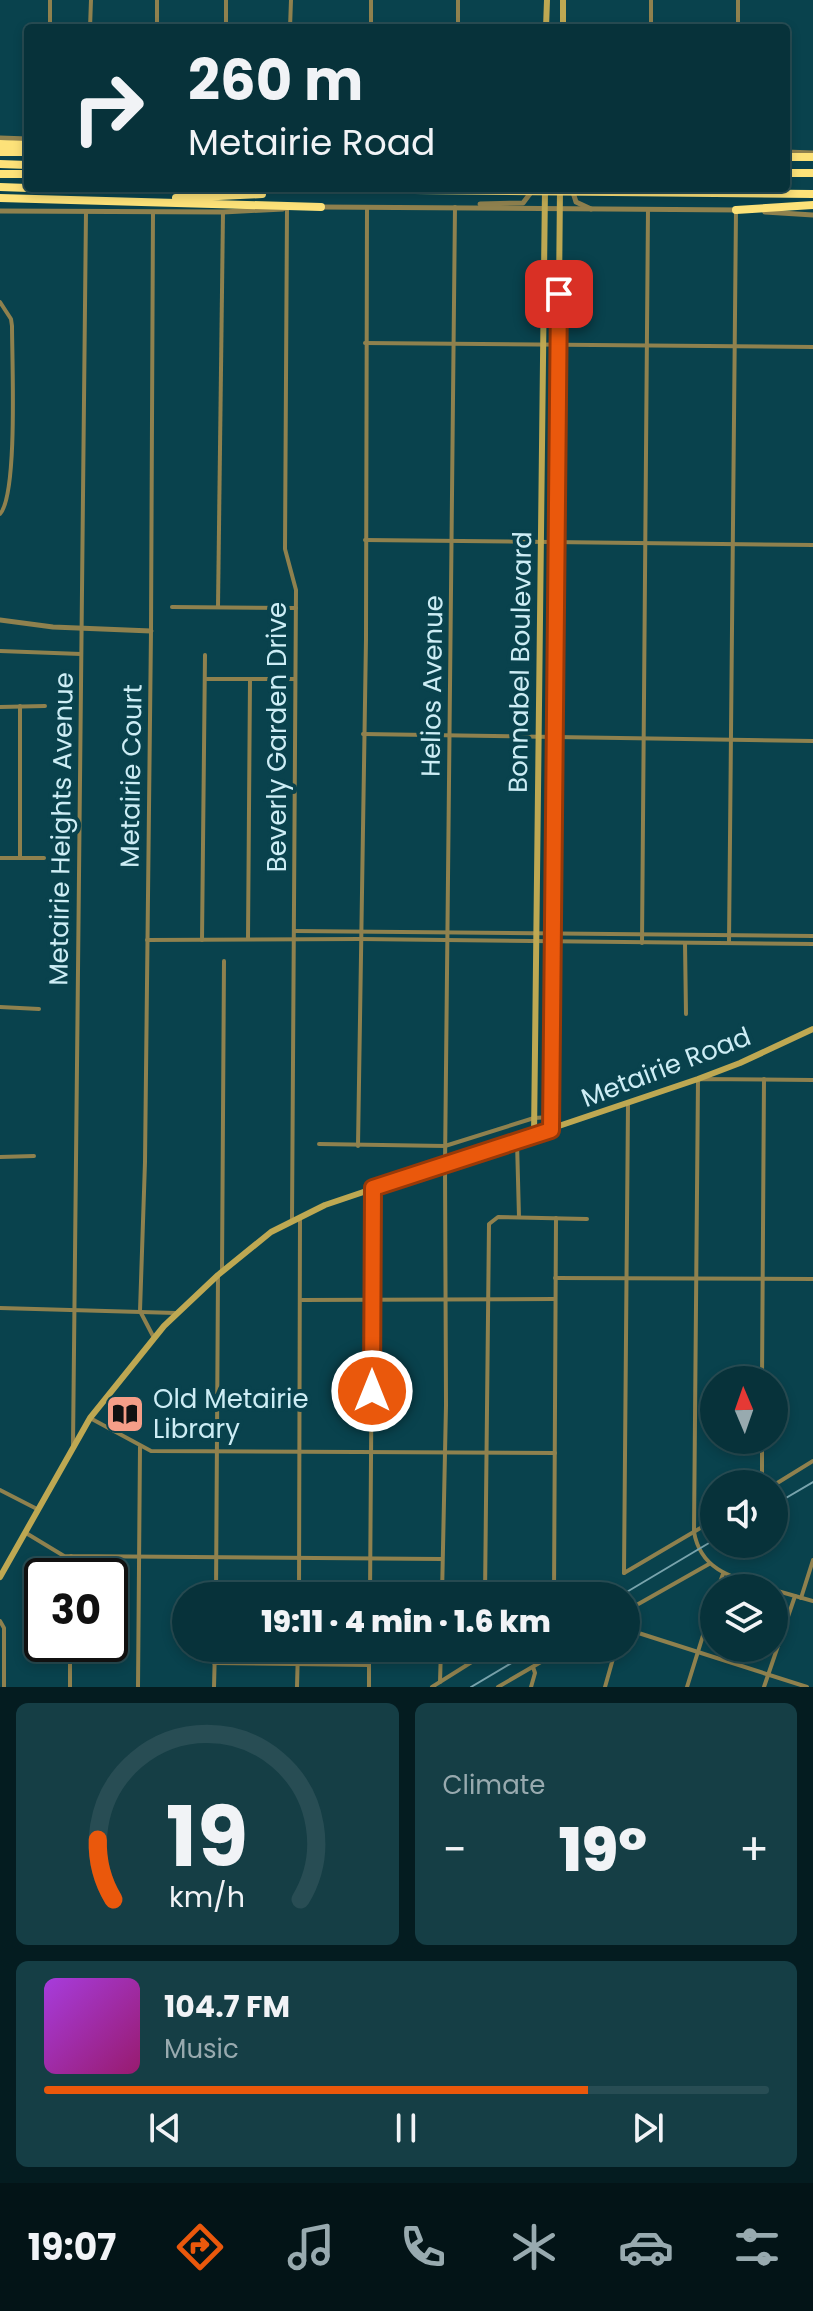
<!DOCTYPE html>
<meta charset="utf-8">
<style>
:root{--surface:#07323a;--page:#153e45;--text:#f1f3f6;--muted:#98aaaf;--line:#284d54;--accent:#ea580c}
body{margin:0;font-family:Poppins,sans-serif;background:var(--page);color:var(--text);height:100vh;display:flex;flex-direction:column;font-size:30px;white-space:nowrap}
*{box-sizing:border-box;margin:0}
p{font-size:26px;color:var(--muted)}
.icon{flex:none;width:44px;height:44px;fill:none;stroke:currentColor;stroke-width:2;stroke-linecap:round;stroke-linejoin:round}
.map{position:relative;height:1687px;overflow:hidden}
.drawer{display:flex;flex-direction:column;gap:16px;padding:16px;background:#041c20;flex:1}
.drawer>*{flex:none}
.top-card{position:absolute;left:24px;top:24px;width:766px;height:168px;border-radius:8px;box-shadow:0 4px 12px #0003,0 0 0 2px var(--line);background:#07323a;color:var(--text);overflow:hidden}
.needle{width:52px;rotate:358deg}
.fabs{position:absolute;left:700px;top:1366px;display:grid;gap:16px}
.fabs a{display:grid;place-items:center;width:88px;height:88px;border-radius:50%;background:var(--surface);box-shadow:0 4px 12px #0003,0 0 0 2px var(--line);font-size:40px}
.speed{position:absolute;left:24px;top:1558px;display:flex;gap:16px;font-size:40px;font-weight:700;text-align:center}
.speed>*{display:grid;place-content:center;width:104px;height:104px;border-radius:50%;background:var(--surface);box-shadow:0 4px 12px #0003,0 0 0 2px var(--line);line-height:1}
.speed .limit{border:4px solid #111;border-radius:12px;background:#fff;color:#111}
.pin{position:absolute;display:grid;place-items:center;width:68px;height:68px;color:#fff;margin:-34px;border-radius:16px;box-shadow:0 4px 12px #0006}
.me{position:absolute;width:88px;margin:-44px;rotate:0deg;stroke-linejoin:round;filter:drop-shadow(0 0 6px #0008)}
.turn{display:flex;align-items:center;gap:28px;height:168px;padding:0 32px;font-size:36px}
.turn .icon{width:104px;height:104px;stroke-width:2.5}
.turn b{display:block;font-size:56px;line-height:68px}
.big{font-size:60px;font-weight:800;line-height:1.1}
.drawer .tile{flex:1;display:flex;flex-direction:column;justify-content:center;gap:12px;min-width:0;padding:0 28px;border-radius:12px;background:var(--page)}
.drawer .dial{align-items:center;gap:0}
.dial svg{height:208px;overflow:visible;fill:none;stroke:var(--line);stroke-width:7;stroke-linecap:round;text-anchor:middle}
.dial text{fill:var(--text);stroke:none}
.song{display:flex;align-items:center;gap:24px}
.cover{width:96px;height:96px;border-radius:12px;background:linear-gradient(135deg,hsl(280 70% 55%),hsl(320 70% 35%))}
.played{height:8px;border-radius:4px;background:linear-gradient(90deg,var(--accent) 75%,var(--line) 75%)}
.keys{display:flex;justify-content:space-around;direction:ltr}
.heat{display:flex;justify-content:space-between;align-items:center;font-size:44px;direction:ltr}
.drawer .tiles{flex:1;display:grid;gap:16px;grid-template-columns:1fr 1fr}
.tile:last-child{grid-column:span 2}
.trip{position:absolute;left:172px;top:1582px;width:468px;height:80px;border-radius:40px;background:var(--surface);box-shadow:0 4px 12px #0003,0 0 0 2px var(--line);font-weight:800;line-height:80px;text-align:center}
.tabs{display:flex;height:128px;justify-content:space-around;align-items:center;background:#031417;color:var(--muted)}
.tabs .icon{width:56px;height:56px}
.tabs .on{color:var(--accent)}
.tabs b{font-size:36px;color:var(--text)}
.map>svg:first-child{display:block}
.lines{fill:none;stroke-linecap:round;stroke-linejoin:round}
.minor{stroke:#8f814e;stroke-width:4}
.tertiary{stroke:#8f814e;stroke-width:5}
.secondary{stroke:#bea852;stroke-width:6}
.motorway{stroke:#fde279;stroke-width:8}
.rail{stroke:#79a4ad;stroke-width:2}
.motorway-bridge{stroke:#fde279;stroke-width:8}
.route-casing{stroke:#983908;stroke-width:20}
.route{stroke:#ea580c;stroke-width:14}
.labels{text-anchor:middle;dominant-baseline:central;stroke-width:8;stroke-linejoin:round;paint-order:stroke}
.street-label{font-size:26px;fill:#cdedf5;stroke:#09424d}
.poi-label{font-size:26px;fill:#cdedf5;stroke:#09424d;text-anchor:start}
</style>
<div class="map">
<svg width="813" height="1687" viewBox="0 0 813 1687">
<rect width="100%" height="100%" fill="#09424d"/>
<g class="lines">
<g class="minor">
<path d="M50,28V0"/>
<path d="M90,28L91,0"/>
<path d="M157,28V0"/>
<path d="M226,28V0"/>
<path d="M290,28L291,0"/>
<path d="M371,28V0"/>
<path d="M458,28V0"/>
<path d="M651,28V0"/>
<path d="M738,28V0"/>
<path d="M287,209L285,549L296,590L292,1220"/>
<path d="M153,212L151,631L145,1162L140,1311L154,1338"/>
<path d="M0,302L11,319L12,326C12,360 18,494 0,514"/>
<path d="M365,343L813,347"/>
<path d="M365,540L813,545"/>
<path d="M172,607L296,608"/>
<path d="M218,607L223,212"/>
<path d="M0,651L81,654"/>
<path d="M206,679H295"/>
<path d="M20,706V858"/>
<path d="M0,707L45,706"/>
<path d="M363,734L813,741"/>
<path d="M0,858H44"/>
<path d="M294,931L813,936"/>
<path d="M248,939L250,679"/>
<path d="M147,940L360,939L813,944"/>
<path d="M202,940L205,655"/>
<path d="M642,943L648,209"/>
<path d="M685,943L686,1014"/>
<path d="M729,943L736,210"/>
<path d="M0,1007L39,1009"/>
<path d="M517,1142L519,1217"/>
<path d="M319,1144L445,1146L534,1118L551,1117"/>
<path d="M358,1146L366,639L367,207"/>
<path d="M0,1157L34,1156"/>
<path d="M222,1272L224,961"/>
<path d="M555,1278L813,1279"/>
<path d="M302,1300L555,1299"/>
<path d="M0,1308L176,1313"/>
<path d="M762,1380L764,1079"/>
<path d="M90,1418L151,1451L555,1453"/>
<path d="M73,1445L86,211"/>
<path d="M762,1484V1440"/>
<path d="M774,1485L813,1461"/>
<path d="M0,1490L37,1509"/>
<path d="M26,1533L64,1556L441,1559"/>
<path d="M624,1573L628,1104"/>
<path d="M624,1573L714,1520"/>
<path d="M70,1576L71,1556"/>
<path d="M718,1588L723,1574"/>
<path d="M769,1588C735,1578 701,1572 694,1532L698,1079L813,1080"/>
<path d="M774,1590L813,1601"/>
<path d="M216,1596L218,1275"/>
<path d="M299,1596L300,1218"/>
<path d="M370,1596L373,1188"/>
<path d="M442,1596L446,1405L445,1165L455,207"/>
<path d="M485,1596L489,1224L498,1217L587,1219"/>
<path d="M554,1596L556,1218"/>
<path d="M801,1598L813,1560"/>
<path d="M626,1611L709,1564"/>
<path d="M0,1621L4,1628V1687"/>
<path d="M626,1629L807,1687"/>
<path d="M214,1663L369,1665"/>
<path d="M440,1682L441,1648"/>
<path d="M70,1687V1644"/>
<path d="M138,1687L140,1447"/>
<path d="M214,1687L215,1648"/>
<path d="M297,1687L298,1648"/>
<path d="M369,1687V1648"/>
<path d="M432,1687L494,1648"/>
<path d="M498,1687L565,1648"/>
<path d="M531,1687L535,1673L533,1667"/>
<path d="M605,1687L616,1648"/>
<path d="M687,1687L714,1600"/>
<path d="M764,1687L795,1596"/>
</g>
<g class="tertiary">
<path d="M0,138L28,139"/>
<path d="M786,152L813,153"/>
<path d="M572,189L576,202L591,209"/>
<path d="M480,204L523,203L532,191"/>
<path d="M321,207L739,210"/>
<path d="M0,211L223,212L283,209"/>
<path d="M765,212L813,215"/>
<path d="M0,620L53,627L151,631"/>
</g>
<g class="secondary">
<path d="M546,28L547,0"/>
<path d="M563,28V0"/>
<path d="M551,1130L560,188"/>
<path d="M534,1136L545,188"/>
<path d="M0,1577L90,1418L164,1326L218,1275L271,1232L325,1205L698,1079L740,1063L813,1029"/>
</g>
<g class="motorway">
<path d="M0,144L28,145"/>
<path d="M0,152H28"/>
<path d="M786,157H813"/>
<path d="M0,164L28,165"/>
<path d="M786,173H813"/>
<path d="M0,174H28"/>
<path d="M0,187L28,188"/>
<path d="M45,188L319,189"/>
<path d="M715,193L813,194"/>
<path d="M0,198L321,207"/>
<path d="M176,198L262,194"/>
<path d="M736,210L813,205"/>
</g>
<g class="rail">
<path d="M774,1505L813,1482"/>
<path d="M620,1596L714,1540"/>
<path d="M471,1687L537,1648"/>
</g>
<path class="motorway-bridge" d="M319,189L715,193"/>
</g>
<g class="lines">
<g class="route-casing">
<path id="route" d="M372,1391L373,1188L551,1130L559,294"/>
</g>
<use href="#route" class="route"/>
</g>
<defs>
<g id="library-square" transform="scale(2)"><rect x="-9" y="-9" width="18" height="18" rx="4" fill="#f49e88" stroke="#09424d"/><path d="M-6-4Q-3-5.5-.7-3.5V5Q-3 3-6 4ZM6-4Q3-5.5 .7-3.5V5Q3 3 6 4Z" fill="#111"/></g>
</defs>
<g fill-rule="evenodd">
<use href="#library-square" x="125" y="1414"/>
</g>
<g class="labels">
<g class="street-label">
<text transform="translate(520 662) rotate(-89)">Bonnabel Boulevard</text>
<text transform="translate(432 686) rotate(-89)">Helios Avenue</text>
<text transform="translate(277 737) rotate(-90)">Beverly Garden Drive</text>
<text transform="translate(131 776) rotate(-89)">Metairie Court</text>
<text transform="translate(61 829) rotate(-89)">Metairie Heights Avenue</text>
<text transform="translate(666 1067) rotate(-21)">Metairie Road</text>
</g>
<g class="poi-label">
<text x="153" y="1399">Old Metairie<tspan x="153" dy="30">Library</tspan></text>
</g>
</g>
</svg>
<div class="fabs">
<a><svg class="needle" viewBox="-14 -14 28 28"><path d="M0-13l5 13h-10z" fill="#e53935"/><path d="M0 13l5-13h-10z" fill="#98aaaf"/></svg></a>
<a><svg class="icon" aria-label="sound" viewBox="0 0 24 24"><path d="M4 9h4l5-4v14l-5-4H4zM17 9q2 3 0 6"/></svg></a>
<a><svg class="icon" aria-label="layers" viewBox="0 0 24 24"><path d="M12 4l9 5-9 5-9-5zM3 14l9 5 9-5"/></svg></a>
</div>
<div class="speed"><div class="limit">30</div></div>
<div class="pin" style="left:559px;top:294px;background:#d93025"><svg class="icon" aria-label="arrive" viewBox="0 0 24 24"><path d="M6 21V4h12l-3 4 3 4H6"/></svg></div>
<svg class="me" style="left:372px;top:1391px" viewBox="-20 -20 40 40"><circle r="17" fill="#ea580c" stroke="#fff" stroke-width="3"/><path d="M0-11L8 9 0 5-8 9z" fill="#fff"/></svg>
<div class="trip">19:11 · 4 min · 1.6 km</div>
<div class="top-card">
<div class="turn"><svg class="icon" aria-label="right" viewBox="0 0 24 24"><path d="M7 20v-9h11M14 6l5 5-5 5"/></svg><div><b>260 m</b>Metairie Road</div></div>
</div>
</div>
<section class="drawer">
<div class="tiles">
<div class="tile dial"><svg viewBox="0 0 100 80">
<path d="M14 69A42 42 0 1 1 86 69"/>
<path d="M14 69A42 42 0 0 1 8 46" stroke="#ea580c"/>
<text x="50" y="56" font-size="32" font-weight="700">19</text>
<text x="50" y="72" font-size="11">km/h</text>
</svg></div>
<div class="tile"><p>Climate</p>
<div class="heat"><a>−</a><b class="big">19°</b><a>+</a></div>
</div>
<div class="tile">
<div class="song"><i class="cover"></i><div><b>104.7 FM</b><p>Music</p></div></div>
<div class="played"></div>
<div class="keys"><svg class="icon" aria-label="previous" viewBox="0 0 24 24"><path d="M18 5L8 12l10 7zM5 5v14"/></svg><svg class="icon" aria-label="pause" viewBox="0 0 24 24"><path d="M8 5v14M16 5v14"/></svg><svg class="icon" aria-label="next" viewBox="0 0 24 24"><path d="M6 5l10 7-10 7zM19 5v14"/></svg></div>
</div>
</div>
</section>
<nav class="tabs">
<b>19:07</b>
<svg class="icon on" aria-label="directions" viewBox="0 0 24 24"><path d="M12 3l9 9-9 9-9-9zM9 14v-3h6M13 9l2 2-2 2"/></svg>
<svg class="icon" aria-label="music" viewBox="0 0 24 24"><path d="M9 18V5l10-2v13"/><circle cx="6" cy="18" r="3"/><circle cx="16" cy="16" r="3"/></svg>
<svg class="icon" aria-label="phone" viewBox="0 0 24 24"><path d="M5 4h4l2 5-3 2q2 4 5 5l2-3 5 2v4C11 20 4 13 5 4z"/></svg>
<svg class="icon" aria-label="climate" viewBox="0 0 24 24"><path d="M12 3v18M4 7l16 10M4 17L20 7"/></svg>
<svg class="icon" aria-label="car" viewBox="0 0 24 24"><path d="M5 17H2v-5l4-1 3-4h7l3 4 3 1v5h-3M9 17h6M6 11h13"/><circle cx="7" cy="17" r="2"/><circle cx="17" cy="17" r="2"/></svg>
<svg class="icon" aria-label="filters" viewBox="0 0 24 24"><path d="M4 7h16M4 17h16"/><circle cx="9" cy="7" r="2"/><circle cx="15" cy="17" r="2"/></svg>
</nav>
